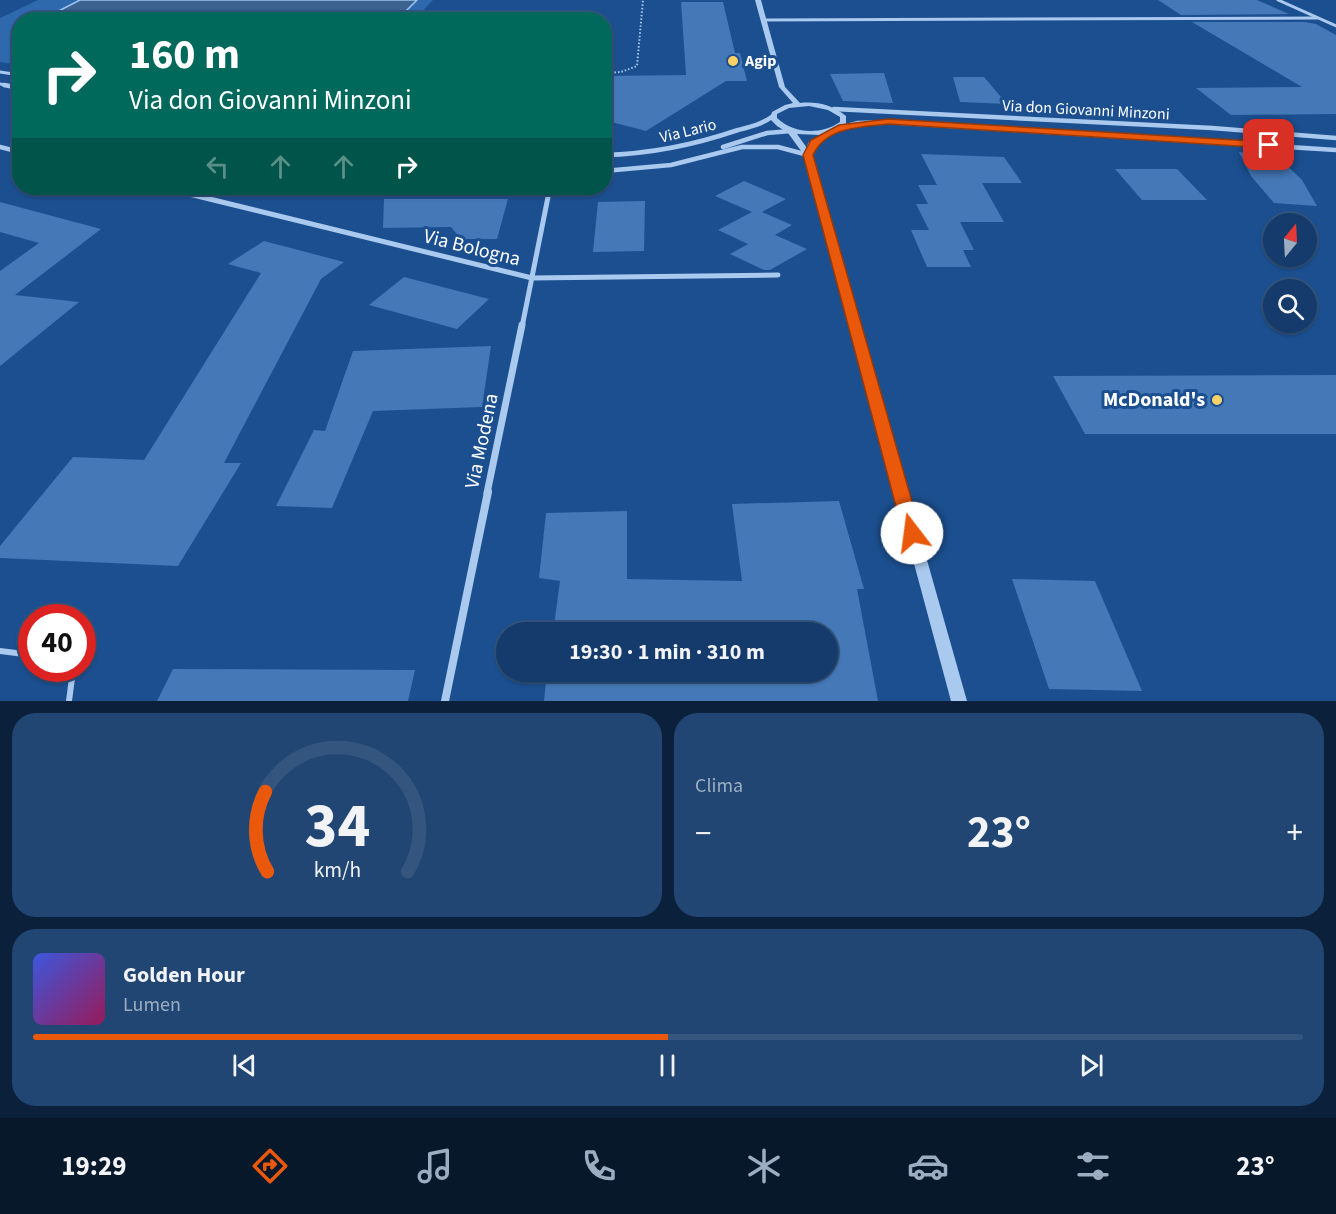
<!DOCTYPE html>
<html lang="it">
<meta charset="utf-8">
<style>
:root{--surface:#143b6b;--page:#214673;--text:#f1f3f6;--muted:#9dadc1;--line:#33557e;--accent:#ea580c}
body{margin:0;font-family:"Source Sans 3",sans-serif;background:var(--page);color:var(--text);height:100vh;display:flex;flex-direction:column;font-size:22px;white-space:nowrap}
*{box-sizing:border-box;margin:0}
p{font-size:20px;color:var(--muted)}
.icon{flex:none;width:33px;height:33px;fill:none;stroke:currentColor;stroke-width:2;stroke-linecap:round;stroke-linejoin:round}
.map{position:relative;height:701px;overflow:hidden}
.sheet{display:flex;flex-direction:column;gap:12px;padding:12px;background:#0b203b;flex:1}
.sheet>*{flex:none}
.banner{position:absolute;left:12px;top:12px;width:600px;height:183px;border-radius:24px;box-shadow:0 2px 4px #0004,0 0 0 2px var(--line);background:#00695c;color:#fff;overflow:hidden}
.needle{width:39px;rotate:18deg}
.tools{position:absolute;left:1263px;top:213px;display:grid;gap:12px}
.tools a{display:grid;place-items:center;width:54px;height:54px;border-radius:50%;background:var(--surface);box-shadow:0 2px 4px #0004,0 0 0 2px var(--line);font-size:30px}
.speed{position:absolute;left:18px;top:604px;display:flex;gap:12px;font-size:30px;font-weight:700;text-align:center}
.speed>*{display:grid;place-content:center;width:78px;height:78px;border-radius:50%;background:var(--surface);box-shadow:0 2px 4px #0004,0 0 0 2px var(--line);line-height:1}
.speed .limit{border:9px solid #d22;background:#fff;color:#111}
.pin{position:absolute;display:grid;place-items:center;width:51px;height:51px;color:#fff;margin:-26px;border-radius:12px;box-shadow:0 3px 9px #0006}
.me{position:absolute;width:66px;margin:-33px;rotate:345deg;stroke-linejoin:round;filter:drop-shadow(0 0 4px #0008)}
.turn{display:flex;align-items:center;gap:21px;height:126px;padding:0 18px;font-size:27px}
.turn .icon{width:78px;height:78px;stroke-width:2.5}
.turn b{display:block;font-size:42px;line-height:51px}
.lanes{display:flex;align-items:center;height:57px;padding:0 18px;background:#0003;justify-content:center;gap:30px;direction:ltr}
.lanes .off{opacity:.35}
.big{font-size:45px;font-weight:700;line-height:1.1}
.sheet .widget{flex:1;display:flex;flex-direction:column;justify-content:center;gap:9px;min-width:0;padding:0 21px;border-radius:24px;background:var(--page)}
.sheet .dial{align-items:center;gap:0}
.dial svg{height:156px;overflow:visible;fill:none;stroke:var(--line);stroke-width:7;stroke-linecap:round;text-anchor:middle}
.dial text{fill:var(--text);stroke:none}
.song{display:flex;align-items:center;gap:18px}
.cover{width:72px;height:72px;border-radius:9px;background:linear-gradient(135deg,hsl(230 70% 55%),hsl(330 70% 35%))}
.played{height:6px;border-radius:3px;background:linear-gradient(90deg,var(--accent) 50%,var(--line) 50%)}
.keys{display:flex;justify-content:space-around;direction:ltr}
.heat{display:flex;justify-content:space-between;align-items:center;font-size:33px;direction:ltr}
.sheet .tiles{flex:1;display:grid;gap:12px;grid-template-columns:1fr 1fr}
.widget:last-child{grid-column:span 2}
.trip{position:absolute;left:496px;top:622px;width:342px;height:60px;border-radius:30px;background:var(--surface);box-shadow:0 2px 4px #0004,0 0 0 2px var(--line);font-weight:700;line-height:60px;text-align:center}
.dock{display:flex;height:96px;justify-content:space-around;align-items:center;background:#08182b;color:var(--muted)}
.dock .icon{width:42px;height:42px}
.dock .selected{color:var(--accent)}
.dock b{font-size:27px;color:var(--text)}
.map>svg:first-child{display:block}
.green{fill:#2e69ad}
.water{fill:#3c6290;stroke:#9cc4f0;stroke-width:1.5}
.building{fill:#4478b7}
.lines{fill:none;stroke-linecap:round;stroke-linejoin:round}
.path{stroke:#a9c9ee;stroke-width:2;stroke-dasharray:1.5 2;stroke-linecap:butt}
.service{stroke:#a9c9ee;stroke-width:6}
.minor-far4{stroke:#a9c9ee;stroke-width:3}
.minor-far3{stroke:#a9c9ee;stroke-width:4.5}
.minor-far2{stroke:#a9c9ee;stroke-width:5}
.minor-far1{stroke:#a9c9ee;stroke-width:7}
.minor{stroke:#a9c9ee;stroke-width:8}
.tertiary{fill:#a9c9ee;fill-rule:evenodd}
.route{fill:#ea580c;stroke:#983908;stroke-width:1.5}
.poi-dot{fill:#ffd166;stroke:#1b4f8f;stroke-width:2}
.labels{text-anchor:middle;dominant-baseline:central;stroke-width:6;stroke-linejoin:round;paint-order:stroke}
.far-poi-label{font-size:16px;font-weight:bold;fill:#fff;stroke:#1b4f8f;text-anchor:start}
.far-street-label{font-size:16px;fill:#fff;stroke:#1b4f8f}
.street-label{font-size:20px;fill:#fff;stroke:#1b4f8f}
.poi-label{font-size:20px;font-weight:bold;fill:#fff;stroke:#1b4f8f;text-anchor:end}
</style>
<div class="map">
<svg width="1336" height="701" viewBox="0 0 1336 701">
<rect width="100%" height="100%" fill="#1b4f8f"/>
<path class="green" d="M38,0H433L414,20H20L19,65L0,62V18Z"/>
<path class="water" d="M80,0H417L398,19H43Z"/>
<g class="building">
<path d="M1158,0H1257L1289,14L1181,15Z"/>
<path d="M681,2H723L735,53H740L747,81H726L646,131L604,120V76L686,75Z"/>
<path d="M1192,22H1305L1316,24L1336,35V114L1231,115L1196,88L1302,87Z"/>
<path d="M884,73L893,103L843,101L830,74Z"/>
<path d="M953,77H984L1007,104L960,102Z"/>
<path d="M1239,152L1276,155L1302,180L1317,206L1274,203L1251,176Z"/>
<path d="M921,154L1004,157L1022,183H982L1004,222H960L974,250H963L971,267H927L911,230H929L916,204H928L918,185H937Z"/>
<path d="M1115,169H1177L1207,200H1142Z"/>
<path d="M744,181L786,199L762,212L792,225L775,235L807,249L770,270H764L730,254L748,244L718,230L752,212L715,196Z"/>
<path d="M384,199H508L497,239H461L451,227L383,228Z"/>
<path d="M645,201L644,251L593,252L598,202Z"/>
<path d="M0,202L101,229L15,295L79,302L0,366V271L39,243L0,232Z"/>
<path d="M264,241L344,262L321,279L224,463H241L178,566L0,558V546L73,457L144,460L261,273L228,264Z"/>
<path d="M404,277L489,299L457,329L369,305Z"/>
<path d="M491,346L482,407L373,411L332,508L276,506L314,430L325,431L353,351Z"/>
<path d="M1336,375V434H1085L1053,376Z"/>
<path d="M839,501L864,589H857L878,701H544L547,672H828V633H553L560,581L539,578L546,513L627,511V579L742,581L732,504Z"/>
<path d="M1012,579L1095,581L1142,691L1049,689Z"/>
<path d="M173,669L415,670L408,701H157Z"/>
</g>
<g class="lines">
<path class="path" d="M604,73L621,72L637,66L643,0"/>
<g class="service">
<path d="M0,651L32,655"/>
<path d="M69,701L72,678L70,669"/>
</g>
<g class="minor-far4">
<path d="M1278,0L1336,26"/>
<path d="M763,20L1317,18"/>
<path d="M0,72L20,75"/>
<path d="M0,84L12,86"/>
</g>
<g class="minor-far3">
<path d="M4,85L20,88"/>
<path d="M834,109L1212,128L1336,138"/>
<path d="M836,129L858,123L888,122L1336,150"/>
<path d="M0,147L20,152"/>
<path d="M723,147L767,133L791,131"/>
<path d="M604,155C650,154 694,145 738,130C750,127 763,124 773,116"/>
<path d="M604,171L671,165L742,147H778L808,155"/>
<path d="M166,188L187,193"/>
<path d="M549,193L550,188"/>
</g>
<g class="minor-far2">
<path d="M181,192L532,278L778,275"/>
<path d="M522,327L549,192"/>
</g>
<path class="minor-far1" d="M487,493L522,325"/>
<path class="minor" d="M445,701L488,492"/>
<path class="tertiary" d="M755,0H761L785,87L800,103C816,101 833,105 846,116V124C833,134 817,138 812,155L967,701H951L804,155L788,133L777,126L770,119L772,112L785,105L793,103L779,87ZM809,106L828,110L840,117V122C821,135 794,134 777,118V114L789,108ZM797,134L820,135L808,143L807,148Z"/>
</g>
<path class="route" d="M888,119L1269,142L1274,145L1269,148L888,124C860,127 826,127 813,155L921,533L918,538L912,540L906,538L903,533L803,155L811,140L839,125Z"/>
<g class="poi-dot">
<circle cx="733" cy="61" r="6"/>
<circle cx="1217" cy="400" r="6"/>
</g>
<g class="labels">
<g class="far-poi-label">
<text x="745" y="61">Agip</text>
</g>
<g class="far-street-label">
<text transform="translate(1086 110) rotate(3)">Via don Giovanni Minzoni</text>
<text transform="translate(688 131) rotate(-14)">Via Lario</text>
</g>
<g class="street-label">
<text transform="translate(472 248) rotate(14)">Via Bologna</text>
<text transform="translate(482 441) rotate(-78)">Via Modena</text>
</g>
<g class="poi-label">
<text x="1205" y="400">McDonald's</text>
</g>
</g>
</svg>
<div class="tools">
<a><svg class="needle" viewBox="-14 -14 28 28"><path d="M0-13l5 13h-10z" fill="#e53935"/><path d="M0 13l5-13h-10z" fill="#9dadc1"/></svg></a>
<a><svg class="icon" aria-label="search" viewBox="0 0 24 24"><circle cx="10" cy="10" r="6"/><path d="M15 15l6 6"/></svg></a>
</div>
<div class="speed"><div class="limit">40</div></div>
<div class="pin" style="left:1269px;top:145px;background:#d93025"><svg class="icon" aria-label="arrive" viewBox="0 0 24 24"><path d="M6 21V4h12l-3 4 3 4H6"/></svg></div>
<svg class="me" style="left:912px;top:533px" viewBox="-20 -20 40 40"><circle r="19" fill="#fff"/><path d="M0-13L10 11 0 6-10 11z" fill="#ea580c"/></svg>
<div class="trip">19:30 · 1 min · 310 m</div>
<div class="banner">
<div class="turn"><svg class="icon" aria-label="right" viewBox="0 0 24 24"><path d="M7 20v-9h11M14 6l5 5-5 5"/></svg><div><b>160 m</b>Via don Giovanni Minzoni</div></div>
<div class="lanes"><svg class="icon off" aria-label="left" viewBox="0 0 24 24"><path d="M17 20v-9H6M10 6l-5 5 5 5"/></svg><svg class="icon off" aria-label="ahead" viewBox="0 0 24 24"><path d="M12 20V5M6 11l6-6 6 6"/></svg><svg class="icon off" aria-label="ahead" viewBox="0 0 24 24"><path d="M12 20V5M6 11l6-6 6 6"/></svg><svg class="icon" aria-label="right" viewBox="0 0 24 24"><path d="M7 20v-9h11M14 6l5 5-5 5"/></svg></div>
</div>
</div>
<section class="sheet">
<div class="tiles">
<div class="widget dial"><svg viewBox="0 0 100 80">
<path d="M14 69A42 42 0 1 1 86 69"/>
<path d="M14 69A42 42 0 0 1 13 28" stroke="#ea580c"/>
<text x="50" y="56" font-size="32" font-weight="700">34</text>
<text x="50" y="72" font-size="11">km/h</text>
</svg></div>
<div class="widget"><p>Clima</p>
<div class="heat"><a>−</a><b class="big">23°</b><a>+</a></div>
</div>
<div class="widget">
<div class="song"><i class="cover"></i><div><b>Golden Hour</b><p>Lumen</p></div></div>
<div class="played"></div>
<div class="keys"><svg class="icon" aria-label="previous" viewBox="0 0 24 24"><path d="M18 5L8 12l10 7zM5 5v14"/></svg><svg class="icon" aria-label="pause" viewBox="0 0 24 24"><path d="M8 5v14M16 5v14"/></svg><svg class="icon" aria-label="next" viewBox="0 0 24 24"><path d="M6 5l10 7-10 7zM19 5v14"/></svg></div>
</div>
</div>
</section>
<nav class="dock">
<b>19:29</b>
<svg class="icon selected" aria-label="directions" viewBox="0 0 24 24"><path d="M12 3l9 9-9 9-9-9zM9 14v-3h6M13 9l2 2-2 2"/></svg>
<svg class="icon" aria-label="music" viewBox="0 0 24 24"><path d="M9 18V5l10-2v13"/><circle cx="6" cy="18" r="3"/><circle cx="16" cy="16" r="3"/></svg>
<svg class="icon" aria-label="phone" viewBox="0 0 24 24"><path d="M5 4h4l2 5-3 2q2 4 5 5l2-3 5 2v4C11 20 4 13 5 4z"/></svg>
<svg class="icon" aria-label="climate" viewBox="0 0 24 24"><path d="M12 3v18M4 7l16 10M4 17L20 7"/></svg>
<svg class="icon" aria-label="car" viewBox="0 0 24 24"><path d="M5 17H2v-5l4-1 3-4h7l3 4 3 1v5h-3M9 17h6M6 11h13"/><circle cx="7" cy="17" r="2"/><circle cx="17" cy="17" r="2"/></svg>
<svg class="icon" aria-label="filters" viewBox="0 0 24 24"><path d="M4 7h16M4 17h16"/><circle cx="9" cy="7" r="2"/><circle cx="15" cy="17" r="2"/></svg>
<b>23°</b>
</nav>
